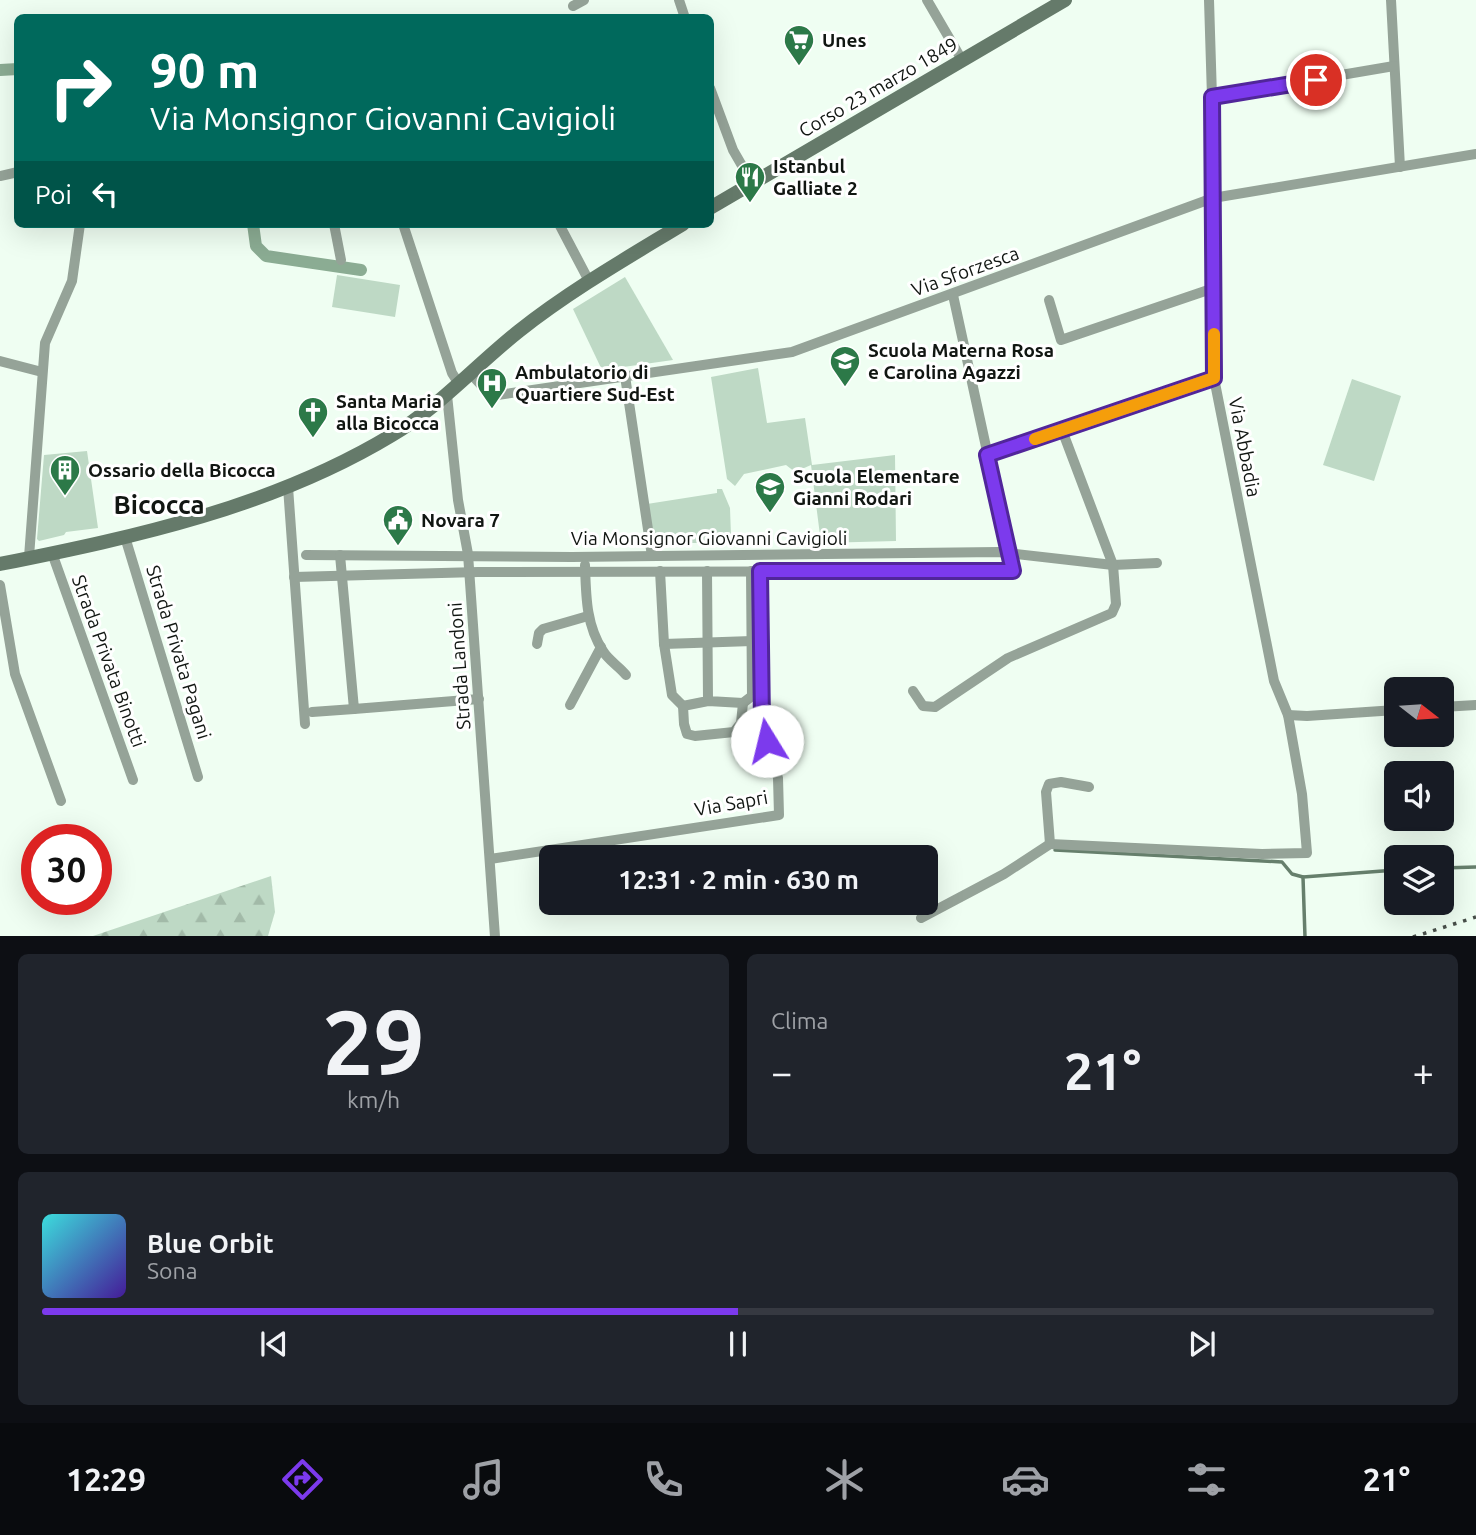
<!DOCTYPE html>
<html lang="it">
<meta charset="utf-8">
<style>
:root{--surface:#171b24;--page:#20242c;--text:#f1f3f6;--muted:#9ea1a6;--line:#363941;--accent:#7c3aed}
body{margin:0;font-family:Ubuntu,sans-serif;background:var(--page);color:var(--text);height:100vh;display:flex;flex-direction:column;font-size:26px;white-space:nowrap}
*{box-sizing:border-box;margin:0}
p{font-size:23px;color:var(--muted)}
.icon{flex:none;width:38px;height:38px;fill:none;stroke:currentColor;stroke-width:2;stroke-linecap:round;stroke-linejoin:round}
.map{position:relative;height:936px;overflow:hidden}
.drawer{display:flex;flex-direction:column;gap:18px;padding:18px;background:#0d0f14;flex:1}
.drawer>*{flex:none}
.guide{position:absolute;left:14px;top:14px;width:700px;height:214px;border-radius:10px;box-shadow:0 7px 28px #0002;background:#00695c;color:#fff;overflow:hidden}
.needle{width:46px;rotate:107deg}
.buttons{position:absolute;left:1384px;top:677px;display:grid;gap:14px}
.buttons a{display:grid;place-items:center;width:70px;height:70px;border-radius:10px;background:var(--surface);box-shadow:0 7px 28px #0002;font-size:35px}
.speed{position:absolute;left:21px;top:824px;display:flex;gap:14px;font-size:35px;font-weight:700;text-align:center}
.speed>*{display:grid;place-content:center;width:91px;height:91px;border-radius:50%;background:var(--surface);box-shadow:0 7px 28px #0002;line-height:1}
.speed .limit{border:10px solid #d22;background:#fff;color:#111}
.pin{position:absolute;display:grid;place-items:center;width:60px;height:60px;color:#fff;margin:-30px;border:4px solid #fff;border-radius:50%;box-shadow:0 2px 7px #0007}
.me{position:absolute;width:77px;margin:-38px;rotate:351deg;stroke-linejoin:round;filter:drop-shadow(0 0 5px #0008)}
.turn{display:flex;align-items:center;gap:24px;height:147px;padding:0 21px;font-size:32px}
.turn .icon{width:91px;height:91px;stroke-width:2.5}
.turn b{display:block;font-size:49px;line-height:60px}
.then{display:flex;align-items:center;height:66px;padding:0 21px;background:#0003;gap:14px;font-size:26px}
.big{font-size:52px;font-weight:700;line-height:1.1}
.drawer .tile{flex:1;display:flex;flex-direction:column;justify-content:center;gap:10px;min-width:0;padding:0 24px;border-radius:10px;background:var(--page)}
.drawer .dial{align-items:center;gap:0}
.dial b{font-size:91px;line-height:1}
.song{display:flex;align-items:center;gap:21px}
.cover{width:84px;height:84px;border-radius:10px;background:linear-gradient(135deg,hsl(180 70% 55%),hsl(260 70% 35%))}
.played{height:7px;border-radius:4px;background:linear-gradient(90deg,var(--accent) 50%,var(--line) 50%)}
.keys{display:flex;justify-content:space-around;direction:ltr}
.heat{display:flex;justify-content:space-between;align-items:center;font-size:38px;direction:ltr}
.drawer .tiles{flex:1;display:grid;gap:18px;grid-template-columns:1fr 1fr}
.tile:last-child{grid-column:span 2}
.trip{position:absolute;left:539px;top:845px;width:399px;height:70px;border-radius:10px;background:var(--surface);box-shadow:0 7px 28px #0002;font-weight:700;line-height:70px;text-align:center}
.tab-bar{display:flex;height:112px;justify-content:space-around;align-items:center;background:#090b0e;color:var(--muted)}
.tab-bar .icon{width:49px;height:49px}
.tab-bar .on{color:var(--accent)}
.tab-bar b{font-size:32px;color:var(--text)}
.map>svg:first-child{display:block}
.forest{fill:url(#forest-firs)}
.park{fill:#bed9c5}
.lines{fill:none;stroke-linecap:round;stroke-linejoin:round}
.stream{stroke:#667f6c;stroke-width:3.5}
.canal{stroke:#8bac93;stroke-width:12}
.street{stroke:#95a398;stroke-width:10}
.secondary{stroke:#657a6a;stroke-width:14}
.rail{stroke:#484f49;stroke-width:3.5;stroke-dasharray:3.5 7;stroke-linecap:butt}
.route-casing{stroke:#51269a;stroke-width:18}
.route{stroke:#7c3aed;stroke-width:12}
.slow{stroke:#f59e0b;stroke-width:12}
.labels{text-anchor:middle;dominant-baseline:central;stroke-width:6;stroke-linejoin:round;paint-order:stroke}
.poi-label{font-size:19px;font-weight:bold;fill:#111612;stroke:#fff;text-anchor:start}
.street-label{font-size:19px;fill:#111612;stroke:#fff}
.district-label{font-size:26px;font-weight:bold;fill:#111612;stroke:#fff}
</style>
<div class="map">
<svg width="1476" height="937" viewBox="0 0 1476 937">
<defs>
<pattern id="forest-firs" width="22" height="20" patternUnits="userSpaceOnUse" patternTransform="scale(1.75)"><rect width="22" height="20" fill="#bed9c5"/><path d="M5 1l3.5 6h-7zM16 11l3.5 6h-7z" fill="#a2baa8"/></pattern>
</defs>
<rect width="100%" height="100%" fill="#effef2"/>
<path class="forest" d="M271,876L275,912L268,936H93Z"/>
<g class="park">
<path d="M337,275L400,285L395,317L332,307Z"/>
<path d="M625,277L673,360L602,370L573,309Z"/>
<path d="M758,368L767,423L805,418L812,465L895,455L896,541L821,543L811,465L795,472L786,465L744,474L735,486L727,479L711,377Z"/>
<path d="M1352,379L1401,396L1374,481L1323,465Z"/>
<path d="M87,451L98,528L66,532L64,535L39,541L37,539L44,455Z"/>
<path d="M717,489H722L730,508L731,536L725,543H653L647,504L717,493Z"/>
</g>
<g class="lines">
<g class="stream">
<path d="M1055,850L1282,862L1292,874L1303,877"/>
<path d="M1442,868L1476,867"/>
<path d="M1305,937L1303,877L1396,870"/>
</g>
<g class="canal">
<path d="M0,70L18,69"/>
<path d="M253,224L256,246L266,256L361,270"/>
</g>
<g class="street">
<path d="M679,0L685,18"/>
<path d="M927,0L962,60"/>
<path d="M1391,0L1400,167"/>
<path d="M573,6L584,0"/>
<path d="M710,88L733,150L752,183"/>
<path d="M1212,97L1394,66"/>
<path d="M0,176L18,172"/>
<path d="M334,224L341,260"/>
<path d="M403,224L452,373L459,384"/>
<path d="M559,224L589,281"/>
<path d="M1049,300L1061,340L1214,288"/>
<path d="M0,361L42,372"/>
<path d="M471,374L491,396L792,352L1213,198L1476,154"/>
<path d="M625,376L652,556"/>
<path d="M447,395L458,500L468,554L495,937"/>
<path d="M987,455L1214,378"/>
<path d="M288,487L305,724"/>
<path d="M125,537L198,777"/>
<path d="M52,553L133,780"/>
<path d="M306,555L572,557L998,552L1113,565L1157,563"/>
<path d="M340,555L354,709L479,699"/>
<path d="M29,557L45,343L72,281L80,224"/>
<path d="M585,565C586,596 586,625 603,651C608,660 620,667 626,675"/>
<path d="M660,571L664,644L672,695L683,706"/>
<path d="M707,571L708,701L743,703L741,723L734,732L695,736L687,734L684,724L683,706L708,701"/>
<path d="M294,577L478,572L1013,571L953,295"/>
<path d="M0,585L15,674L61,801"/>
<path d="M537,644L539,633L543,629L588,616"/>
<path d="M664,644L752,641"/>
<path d="M913,691L923,706L935,707L1008,658L1112,613L1116,604L1113,565L1062,430"/>
<path d="M743,703L752,696L751,571"/>
<path d="M570,705L601,647"/>
<path d="M1442,707L1476,705"/>
<path d="M312,712L354,709"/>
<path d="M1288,715L1307,716L1396,710"/>
<path d="M1089,787L1061,782L1049,784L1046,792L1050,844L1262,854L1307,853L1302,794L1288,715L1274,681L1214,378L1212,97L1209,0"/>
<path d="M490,859L779,815L778,778L762,722L760,571"/>
<path d="M921,918L1004,874L1050,844"/>
</g>
<g class="secondary">
<path d="M710,208L1065,0"/>
<path d="M0,564C135,537 273,507 392,435C439,407 476,365 519,331C571,290 627,258 683,224"/>
</g>
<path class="rail" d="M1413,937L1476,917"/>
</g>
<g class="lines">
<g class="route-casing">
<path id="route" d="M767,741L762,722L760,571H1013L987,455L1214,378L1212,97L1316,80"/>
</g>
<use href="#route" class="route"/>
<path class="slow" d="M1035,439L1214,378V334"/>
</g>
<defs>
<g id="supermarket-pin" transform="scale(1.575)"><path d="M0 17L-7.5 6A9.5 9.5 0 1 1 7.5 6Z" fill="#2c7948" stroke="#fff"/><path d="M-6-5.5h2.5l.6 2H6L4.5 2H-2.5L-4.4-4H-6ZM-1.5 3.2a1.3 1.3 0 1 0 .1 0ZM3 3.2a1.3 1.3 0 1 0 .1 0Z" fill="#fff"/></g>
<g id="restaurant-pin" transform="scale(1.575)"><path d="M0 17L-7.5 6A9.5 9.5 0 1 1 7.5 6Z" fill="#2c7948" stroke="#fff"/><path d="M-5-6h1v4h1v-4h1v4h1v-4h1v5L-1.5 .5V6h-2V.5L-5-1ZM5-6V6H3V1.5H1.5Q1.5-4 5-6Z" fill="#fff"/></g>
<g id="school-pin" transform="scale(1.575)"><path d="M0 17L-7.5 6A9.5 9.5 0 1 1 7.5 6Z" fill="#2c7948" stroke="#fff"/><path d="M0-5L7-2L0 1L-7-2ZM-4 1L0 2.5L4 1V4Q0 6-4 4Z" fill="#fff"/></g>
<g id="hospital-pin" transform="scale(1.575)"><path d="M0 17L-7.5 6A9.5 9.5 0 1 1 7.5 6Z" fill="#2c7948" stroke="#fff"/><path d="M-5-5h3v3.5h4V-5h3V5h-3V1.5h-4V5h-3Z" fill="#fff"/></g>
<g id="church-pin" transform="scale(1.575)"><path d="M0 17L-7.5 6A9.5 9.5 0 1 1 7.5 6Z" fill="#2c7948" stroke="#fff"/><path d="M-1.2-6h2.4v3.5h3.3v2.4h-3.3V6h-2.4V-.1h-3.3v-2.4h3.3Z" fill="#fff"/></g>
<g id="building-pin" transform="scale(1.575)"><path d="M0 17L-7.5 6A9.5 9.5 0 1 1 7.5 6Z" fill="#2c7948" stroke="#fff"/><path d="M-4-6H4V6H1V3H-1V6H-4ZM-2.5-4.3h1.7v1.8h-1.7ZM.8-4.3h1.7v1.8H.8ZM-2.5-1h1.7V.8h-1.7ZM.8-1h1.7V.8H.8Z" fill="#fff"/></g>
<g id="civic-pin" transform="scale(1.575)"><path d="M0 17L-7.5 6A9.5 9.5 0 1 1 7.5 6Z" fill="#2c7948" stroke="#fff"/><path d="M-.6-6.5H3V-4.5H.6V-3L4-1V1h2V6H-6V1h2V-1L-.6-3ZM-1.2 2.5V6h2.4V2.5Z" fill="#fff"/></g>
</defs>
<g fill-rule="evenodd">
<use href="#supermarket-pin" x="799" y="40"/>
<use href="#restaurant-pin" x="750" y="177"/>
<use href="#school-pin" x="845" y="361"/>
<use href="#hospital-pin" x="492" y="383"/>
<use href="#church-pin" x="313" y="412"/>
<use href="#building-pin" x="65" y="470"/>
<use href="#school-pin" x="770" y="487"/>
<use href="#civic-pin" x="398" y="520"/>
</g>
<g class="labels">
<g class="poi-label">
<text x="822" y="40">Unes</text>
<text x="773" y="166">Istanbul<tspan x="773" dy="22">Galliate 2</tspan></text>
<text x="868" y="350">Scuola Materna Rosa<tspan x="868" dy="22">e Carolina Agazzi</tspan></text>
<text x="515" y="372">Ambulatorio di<tspan x="515" dy="22">Quartiere Sud-Est</tspan></text>
<text x="336" y="401">Santa Maria<tspan x="336" dy="22">alla Bicocca</tspan></text>
<text x="88" y="470">Ossario della Bicocca</text>
<text x="793" y="476">Scuola Elementare<tspan x="793" dy="22">Gianni Rodari</tspan></text>
<text x="421" y="520">Novara 7</text>
</g>
<g class="street-label">
<text transform="translate(878 87) rotate(-30)">Corso 23 marzo 1849</text>
<text transform="translate(965 271) rotate(-20)">Via Sforzesca</text>
<text transform="translate(1245 447) rotate(79)">Via Abbadia</text>
<text x="709" y="538">Via Monsignor Giovanni Cavigioli</text>
<text transform="translate(179 652) rotate(73)">Strada Privata Pagani</text>
<text transform="translate(109 661) rotate(70)">Strada Privata Binotti</text>
<text transform="translate(459 666) rotate(-94)">Strada Landoni</text>
<text transform="translate(731 803) rotate(-10)">Via Sapri</text>
</g>
<g class="district-label">
<text x="159" y="504">Bicocca</text>
</g>
</g>
</svg>
<div class="buttons">
<a><svg class="needle" viewBox="-14 -14 28 28"><path d="M0-13l5 13h-10z" fill="#e53935"/><path d="M0 13l5-13h-10z" fill="#9ea1a6"/></svg></a>
<a><svg class="icon" aria-label="sound" viewBox="0 0 24 24"><path d="M4 9h4l5-4v14l-5-4H4zM17 9q2 3 0 6"/></svg></a>
<a><svg class="icon" aria-label="layers" viewBox="0 0 24 24"><path d="M12 4l9 5-9 5-9-5zM3 14l9 5 9-5"/></svg></a>
</div>
<div class="speed"><div class="limit">30</div></div>
<div class="pin" style="left:1316px;top:80px;background:#d93025"><svg class="icon" aria-label="arrive" viewBox="0 0 24 24"><path d="M6 21V4h12l-3 4 3 4H6"/></svg></div>
<svg class="me" style="left:767px;top:741px" viewBox="-20 -20 40 40"><circle r="19" fill="#fff"/><path d="M0-13L10 11 0 6-10 11z" fill="#7c3aed"/></svg>
<div class="trip">12:31 · 2 min · 630 m</div>
<div class="guide">
<div class="turn"><svg class="icon" aria-label="right" viewBox="0 0 24 24"><path d="M7 20v-9h11M14 6l5 5-5 5"/></svg><div><b>90 m</b>Via Monsignor Giovanni Cavigioli</div></div>
<div class="then">Poi<svg class="icon" aria-label="left" viewBox="0 0 24 24"><path d="M17 20v-9H6M10 6l-5 5 5 5"/></svg></div>
</div>
</div>
<section class="drawer">
<div class="tiles">
<div class="tile dial"><b>29</b><p>km/h</p></div>
<div class="tile"><p>Clima</p>
<div class="heat"><a>−</a><b class="big">21°</b><a>+</a></div>
</div>
<div class="tile">
<div class="song"><i class="cover"></i><div><b>Blue Orbit</b><p>Sona</p></div></div>
<div class="played"></div>
<div class="keys"><svg class="icon" aria-label="previous" viewBox="0 0 24 24"><path d="M18 5L8 12l10 7zM5 5v14"/></svg><svg class="icon" aria-label="pause" viewBox="0 0 24 24"><path d="M8 5v14M16 5v14"/></svg><svg class="icon" aria-label="next" viewBox="0 0 24 24"><path d="M6 5l10 7-10 7zM19 5v14"/></svg></div>
</div>
</div>
</section>
<nav class="tab-bar">
<b>12:29</b>
<svg class="icon on" aria-label="directions" viewBox="0 0 24 24"><path d="M12 3l9 9-9 9-9-9zM9 14v-3h6M13 9l2 2-2 2"/></svg>
<svg class="icon" aria-label="music" viewBox="0 0 24 24"><path d="M9 18V5l10-2v13"/><circle cx="6" cy="18" r="3"/><circle cx="16" cy="16" r="3"/></svg>
<svg class="icon" aria-label="phone" viewBox="0 0 24 24"><path d="M5 4h4l2 5-3 2q2 4 5 5l2-3 5 2v4C11 20 4 13 5 4z"/></svg>
<svg class="icon" aria-label="climate" viewBox="0 0 24 24"><path d="M12 3v18M4 7l16 10M4 17L20 7"/></svg>
<svg class="icon" aria-label="car" viewBox="0 0 24 24"><path d="M5 17H2v-5l4-1 3-4h7l3 4 3 1v5h-3M9 17h6M6 11h13"/><circle cx="7" cy="17" r="2"/><circle cx="17" cy="17" r="2"/></svg>
<svg class="icon" aria-label="filters" viewBox="0 0 24 24"><path d="M4 7h16M4 17h16"/><circle cx="9" cy="7" r="2"/><circle cx="15" cy="17" r="2"/></svg>
<b>21°</b>
</nav>
